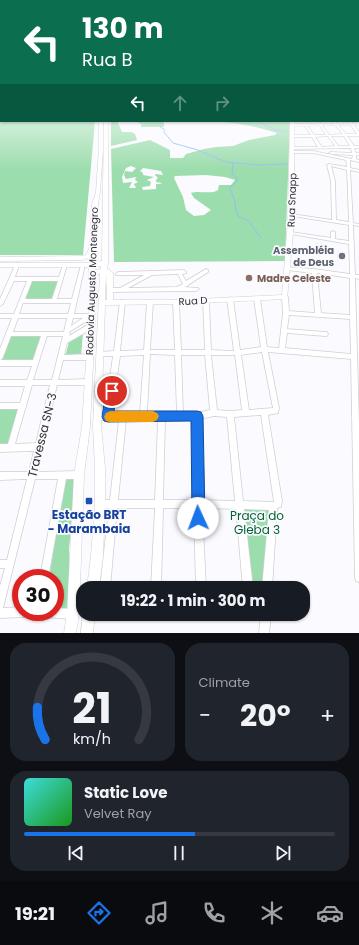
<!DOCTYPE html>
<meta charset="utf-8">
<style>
:root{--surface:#171b24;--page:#20242c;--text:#f1f3f6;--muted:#9ea1a6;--line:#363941;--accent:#1a73e8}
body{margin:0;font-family:Poppins,sans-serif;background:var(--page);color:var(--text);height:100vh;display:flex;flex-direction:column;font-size:15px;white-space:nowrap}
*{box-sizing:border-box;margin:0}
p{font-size:13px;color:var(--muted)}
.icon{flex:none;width:22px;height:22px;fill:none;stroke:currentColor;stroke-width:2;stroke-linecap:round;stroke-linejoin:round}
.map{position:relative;height:633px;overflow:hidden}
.drawer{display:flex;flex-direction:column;gap:10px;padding:10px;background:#0d0f14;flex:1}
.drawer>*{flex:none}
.hud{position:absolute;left:0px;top:0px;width:359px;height:122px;box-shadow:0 1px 3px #0004;background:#0b6e4f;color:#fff;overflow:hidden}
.speed{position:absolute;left:12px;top:569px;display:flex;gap:8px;font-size:20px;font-weight:700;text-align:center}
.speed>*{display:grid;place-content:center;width:52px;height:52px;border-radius:50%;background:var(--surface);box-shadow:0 1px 3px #0004;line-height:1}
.speed .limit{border:6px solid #d22;background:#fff;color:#111}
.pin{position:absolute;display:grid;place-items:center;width:34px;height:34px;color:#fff;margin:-17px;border:2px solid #fff;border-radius:50%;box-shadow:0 1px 4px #0007}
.me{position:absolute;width:44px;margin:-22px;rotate:358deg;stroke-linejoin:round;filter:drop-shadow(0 0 3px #0008)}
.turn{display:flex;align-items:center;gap:14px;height:84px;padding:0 16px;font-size:18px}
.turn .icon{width:52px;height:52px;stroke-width:2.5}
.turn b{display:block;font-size:28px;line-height:34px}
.lanes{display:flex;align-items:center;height:38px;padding:0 16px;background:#0003;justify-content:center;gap:20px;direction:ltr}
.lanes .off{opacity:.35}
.big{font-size:30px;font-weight:700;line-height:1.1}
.drawer .card{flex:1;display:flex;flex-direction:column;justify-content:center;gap:6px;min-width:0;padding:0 14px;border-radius:16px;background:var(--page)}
.drawer .dial{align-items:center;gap:0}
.dial svg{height:104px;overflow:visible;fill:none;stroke:var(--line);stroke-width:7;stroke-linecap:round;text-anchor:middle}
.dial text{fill:var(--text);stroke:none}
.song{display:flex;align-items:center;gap:12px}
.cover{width:48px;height:48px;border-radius:6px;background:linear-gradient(135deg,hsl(180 70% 55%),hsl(120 70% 35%))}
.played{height:4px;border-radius:2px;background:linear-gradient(90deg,var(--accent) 55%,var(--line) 55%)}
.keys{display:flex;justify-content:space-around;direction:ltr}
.heat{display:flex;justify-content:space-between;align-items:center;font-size:22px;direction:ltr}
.drawer .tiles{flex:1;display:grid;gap:10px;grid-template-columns:1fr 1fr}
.card:last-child{grid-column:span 2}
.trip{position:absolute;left:76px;top:581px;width:234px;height:40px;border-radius:16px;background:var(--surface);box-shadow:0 1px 3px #0004;font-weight:700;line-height:40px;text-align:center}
.dock{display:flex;height:64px;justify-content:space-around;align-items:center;background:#090b0e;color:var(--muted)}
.dock .icon{width:28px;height:28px}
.dock .current{color:var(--accent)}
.dock b{font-size:18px;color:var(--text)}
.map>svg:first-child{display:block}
.green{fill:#9cddad;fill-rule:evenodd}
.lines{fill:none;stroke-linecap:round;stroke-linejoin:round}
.stream{stroke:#99bbf4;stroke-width:1}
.minor-casing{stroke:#d0cfd4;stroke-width:1.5}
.major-casing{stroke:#d0cfd4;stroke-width:1}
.minor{fill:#fff;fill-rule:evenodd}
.major{fill:#fff;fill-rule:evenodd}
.route{fill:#1a73e8;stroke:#114b97}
.slow{fill:#f59e0b}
.worship-dot{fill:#6b7280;stroke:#fbfaff;stroke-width:1.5}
.education-dot{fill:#8d6e63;stroke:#fbfaff;stroke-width:1.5}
.transit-dot{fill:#1a4fb4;stroke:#fbfaff;stroke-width:1.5}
.labels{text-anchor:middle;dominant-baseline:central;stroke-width:3.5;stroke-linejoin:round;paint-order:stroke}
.street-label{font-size:10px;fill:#2f2f31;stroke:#fbfaff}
.worship-label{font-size:10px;font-weight:bold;fill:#5b616d;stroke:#fbfaff;text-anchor:end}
.education-label{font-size:10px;font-weight:bold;fill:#785e54;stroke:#fbfaff;text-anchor:start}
.near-street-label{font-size:12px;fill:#2f2f31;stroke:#fbfaff}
.near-transit-label{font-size:12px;font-weight:bold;fill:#164399;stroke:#fbfaff}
.near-park-label{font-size:12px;fill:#006230;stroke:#fbfaff}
</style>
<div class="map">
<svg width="359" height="633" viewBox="0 0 359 633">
<rect width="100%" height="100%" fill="#fbfaff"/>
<g class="green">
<path d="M0,105L1,121H95L83,255H0Z"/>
<path d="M111,121H117L122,132H131L135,134L137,140L111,146Z"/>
<path d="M135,121H164V127H141V124Z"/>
<path d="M205,121H290L285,261L114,262L111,149L150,140L170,150V158H183L186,154L204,149L216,147L233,146L249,140L275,135L277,133C252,125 232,122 205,121ZM131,166L136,168L132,172L125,171L124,175L126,179L136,177L135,180L138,182L134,184L136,188H129L132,182L123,183L122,177L126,168ZM143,168L161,171L163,175L155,174V175L158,178L156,180V182L162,183L160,184H156V189L143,190L142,187L150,186L151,182L147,180L154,177L143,175V173L140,171ZM206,175L225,177L235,180L231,185H219L218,190C210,195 200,190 191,193L194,198L211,210L204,215L194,216L186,210L183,197L174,178L175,176Z"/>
<path d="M30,279H61L54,301H22Z"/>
<path d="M83,333L81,356L65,357L69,342Z"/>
<path d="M9,334H45L36,363H0V357Z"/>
<path d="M0,406H23L11,447L0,448Z"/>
<path d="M76,477L69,549L71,600L69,610H55V578H49L65,478Z"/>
<path d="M239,505L273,506L267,588H248Z"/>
</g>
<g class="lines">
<g class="stream">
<path d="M87,121L97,122"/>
<path d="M158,121L160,122V127L164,129V132L173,143L198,150L226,162L258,165L288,164"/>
<path d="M256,121L276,130L286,131"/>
<path d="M233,163L232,174L236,177L237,181L230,187C230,191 232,192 233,196C236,202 235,210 238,216L249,221L261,238"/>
</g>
<g class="minor-casing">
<g id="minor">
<rect x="0" y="86" width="1" height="2"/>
<path d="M358,88L359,89V91L358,90Z"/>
<path d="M358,100L359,101V103L358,102Z"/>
<rect x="358" y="114" width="1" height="3"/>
<path d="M302,121H304L314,135H326L317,121H319L329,135L343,134L332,121H335L346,134H357L348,121H351L359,132V136H347L354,146H359V148H354L356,153H359V155H356V159L359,160V162L350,160V168L359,170V172L350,170L353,223L359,224V226L353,225L355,275H359V279L355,278L359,424V582L356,581L355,578L351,359L268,352L279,408L278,413L268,415L282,501L281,507L277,508L272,588H262L269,510L244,509L253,588H243L236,509L202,508L206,588H196L194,508H163L161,588H151L155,508H117L110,588H100L109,508H100L97,507L96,504L97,501L100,500H110L119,420H98L96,419L95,417L96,415L105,414L113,356H98L97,354L98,352H100L114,351L120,301L122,300L125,302L120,351L144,350L147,302L150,300L153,302L150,350H175L173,302L176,300L179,302L181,350H205L203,300L206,298L209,300L211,350L234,351L227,299L230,297L233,299L240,350L261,347L254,299L257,297L260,299L267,347L279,348L283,313L282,297L283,296H287L288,297L289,311L315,313L312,273L287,270L285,269V267L314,269L350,274L349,244L291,234L289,233L291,232L331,238V232L333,231L335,232V239L349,241V225L292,216L290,215L292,214L332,220L331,181L327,165L329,164L347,167L346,160L313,153H293L291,152L292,151H313L352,159L353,155L331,154L329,153L331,152L352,153L351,148L291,149L290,148L292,147H318L312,137H293L291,136L293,135H311ZM328,136L335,146L322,147L315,137ZM331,136H344L350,146H338ZM331,166L347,170L349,222L336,220L335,181ZM317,273L350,278V315L321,313ZM289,315L350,319L351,354L285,348L287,333L325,336H327L328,334L327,332H325L287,329ZM262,352L273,408L249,410L241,355ZM150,354L175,355L177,413H147ZM144,355L140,413L112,414L120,356ZM181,355H205L210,410L197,413H183ZM211,355H235L242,410L230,411L217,410ZM261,415L274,502L243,501L234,417ZM214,416L227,417L235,501L202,500L200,419ZM194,419V500H163L165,420ZM126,420H158L155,500H118Z"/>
<path d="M17,263L19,265L15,277H59L63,265V264H67V265L57,299H72L81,265V264H85V265L74,314H91L94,316L93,317L69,332L70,334L69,336L89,324H93L94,326L93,328L67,343L64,355L90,354L92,355L93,357L92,359L90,360H63L58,380L88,379L90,380L91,382L90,384L88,385H57L36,472L79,471L82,472L83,475L82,478L79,479H66L48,578H40L58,479H35L3,608L21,607V612H29L27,615L24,617L0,618V586L5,568H0V560H7L27,479L0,480V472H29L34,451L0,452V444H8L18,409H0V403H20L25,386H0V380H27L32,366H0V360H33L41,336H11L3,357L2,359L0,360V349L12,318H0V314H14L27,281H14L3,304L0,306V299L9,279L15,265ZM32,281H58L52,299H25ZM23,303H71L68,314H19ZM18,318H67L64,332H13ZM73,318H83L71,326ZM47,336H63L52,380H33ZM32,385H50L36,443L15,444Z"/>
<path d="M206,269L208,270V272L188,285V286L184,287L198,288L199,289L196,291L110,292L107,290L110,288H120L144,275H116V274L118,272L184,270L186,272V273L182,274L186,281ZM178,274L183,284L177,287L128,288L152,275Z"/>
<path d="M55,608L73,609L76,611L78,614L76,617L73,619L43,617L40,615L38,612H55Z"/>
<path d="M261,614H271L269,633H259Z"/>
</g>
</g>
<g class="major-casing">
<g id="major">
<path d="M99,121H103V149L100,192L98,204L95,262L102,261V259L104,121H108V263L107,269L110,270L113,273V300H176L282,295L288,221L290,121H294V124L359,123V125L294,126V221L287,299L176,304L105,305L101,426L105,468V504L103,556L99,588H87L91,556L95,504V468L93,426L100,273L96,276V299L90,427L84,475L79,614L76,633H64L67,614L74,475L82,427L90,299L89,267H0V263H89V258L82,260L0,261V257L82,256L86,255L90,247L92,204L96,192L99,149ZM95,266H101V269L95,270ZM106,273L107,300H105L106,274Z"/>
<path d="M83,614H95L93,633H81Z"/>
</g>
</g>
<use href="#minor" class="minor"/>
<use href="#major" class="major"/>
</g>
<linearGradient id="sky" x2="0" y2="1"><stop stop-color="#88b7ed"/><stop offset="0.48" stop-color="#fdfdff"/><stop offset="1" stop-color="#fdfdff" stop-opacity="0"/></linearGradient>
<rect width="359" height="170" fill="url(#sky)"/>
<path class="route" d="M112,386L115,388L117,391L114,411H197L201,412L203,416L205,518L203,523L198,525L194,523L192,518L191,421L108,422L104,421L102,417L106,391L108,388Z"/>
<path class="slow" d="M110,411H153L157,413L159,416L157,420L153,422H110L106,421L104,417L106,413Z"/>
<circle class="worship-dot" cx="342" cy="256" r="4"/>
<circle class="education-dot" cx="249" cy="278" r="4"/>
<rect class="transit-dot" x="85" y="497" width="8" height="8" rx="2"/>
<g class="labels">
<g class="street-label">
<text transform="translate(292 200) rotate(-88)">Rua Snapp</text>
<text transform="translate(92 281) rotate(-88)">Rodovia Augusto Montenegro</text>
<text transform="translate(193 301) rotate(-3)">Rua D</text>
</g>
<g class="worship-label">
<text x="334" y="250">Assembléia<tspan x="334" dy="12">de Deus</tspan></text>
</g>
<g class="education-label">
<text x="257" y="278">Madre Celeste</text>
</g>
<g class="near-street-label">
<text transform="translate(42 435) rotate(-76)">Travessa SN-3</text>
</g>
<g class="near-transit-label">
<text x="89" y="514">Estação BRT<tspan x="89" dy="14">- Marambaia</tspan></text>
</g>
<g class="near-park-label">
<text x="257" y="515">Praça do<tspan x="257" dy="14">Gleba 3</tspan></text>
</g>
</g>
</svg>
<div class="speed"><div class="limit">30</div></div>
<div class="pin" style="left:112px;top:391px;background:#d93025"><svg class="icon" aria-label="arrive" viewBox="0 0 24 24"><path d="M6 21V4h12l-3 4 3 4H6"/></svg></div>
<svg class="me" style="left:198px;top:518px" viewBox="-20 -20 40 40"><circle r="19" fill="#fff"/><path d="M0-13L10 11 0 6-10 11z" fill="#1a73e8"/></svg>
<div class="trip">19:22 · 1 min · 300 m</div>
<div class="hud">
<div class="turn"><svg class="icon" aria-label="left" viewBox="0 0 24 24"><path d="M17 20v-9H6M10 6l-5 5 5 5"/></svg><div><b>130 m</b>Rua B</div></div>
<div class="lanes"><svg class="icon" aria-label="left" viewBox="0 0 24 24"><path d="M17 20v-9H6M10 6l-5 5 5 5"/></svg><svg class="icon off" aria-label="ahead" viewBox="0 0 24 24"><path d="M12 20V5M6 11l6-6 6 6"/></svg><svg class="icon off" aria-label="right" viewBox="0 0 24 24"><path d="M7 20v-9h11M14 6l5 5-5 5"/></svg></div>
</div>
</div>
<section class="drawer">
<div class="tiles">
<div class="card dial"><svg viewBox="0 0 100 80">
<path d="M14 69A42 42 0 1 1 86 69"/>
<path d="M14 69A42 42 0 0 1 8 44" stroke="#1a73e8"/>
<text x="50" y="56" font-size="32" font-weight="700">21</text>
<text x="50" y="72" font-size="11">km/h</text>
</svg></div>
<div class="card"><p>Climate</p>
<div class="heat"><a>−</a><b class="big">20°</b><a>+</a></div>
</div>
<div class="card">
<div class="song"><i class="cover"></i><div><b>Static Love</b><p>Velvet Ray</p></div></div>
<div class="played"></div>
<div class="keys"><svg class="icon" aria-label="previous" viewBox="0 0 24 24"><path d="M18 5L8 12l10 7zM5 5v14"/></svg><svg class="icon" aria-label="pause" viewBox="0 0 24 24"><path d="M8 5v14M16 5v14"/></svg><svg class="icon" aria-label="next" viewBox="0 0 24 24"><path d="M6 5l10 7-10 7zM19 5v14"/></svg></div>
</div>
</div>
</section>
<nav class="dock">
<b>19:21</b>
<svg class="icon current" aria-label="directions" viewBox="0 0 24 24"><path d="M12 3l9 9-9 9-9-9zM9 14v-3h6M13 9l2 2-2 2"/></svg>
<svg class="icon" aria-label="music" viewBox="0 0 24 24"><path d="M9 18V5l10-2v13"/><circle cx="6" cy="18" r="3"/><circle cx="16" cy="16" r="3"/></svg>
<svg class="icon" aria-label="phone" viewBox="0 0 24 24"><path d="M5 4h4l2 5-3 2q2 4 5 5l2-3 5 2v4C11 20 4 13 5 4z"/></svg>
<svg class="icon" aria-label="climate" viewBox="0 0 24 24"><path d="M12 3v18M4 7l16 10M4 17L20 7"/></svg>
<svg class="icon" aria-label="car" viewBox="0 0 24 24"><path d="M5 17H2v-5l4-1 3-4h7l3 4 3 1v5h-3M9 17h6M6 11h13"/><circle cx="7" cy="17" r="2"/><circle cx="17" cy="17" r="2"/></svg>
</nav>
